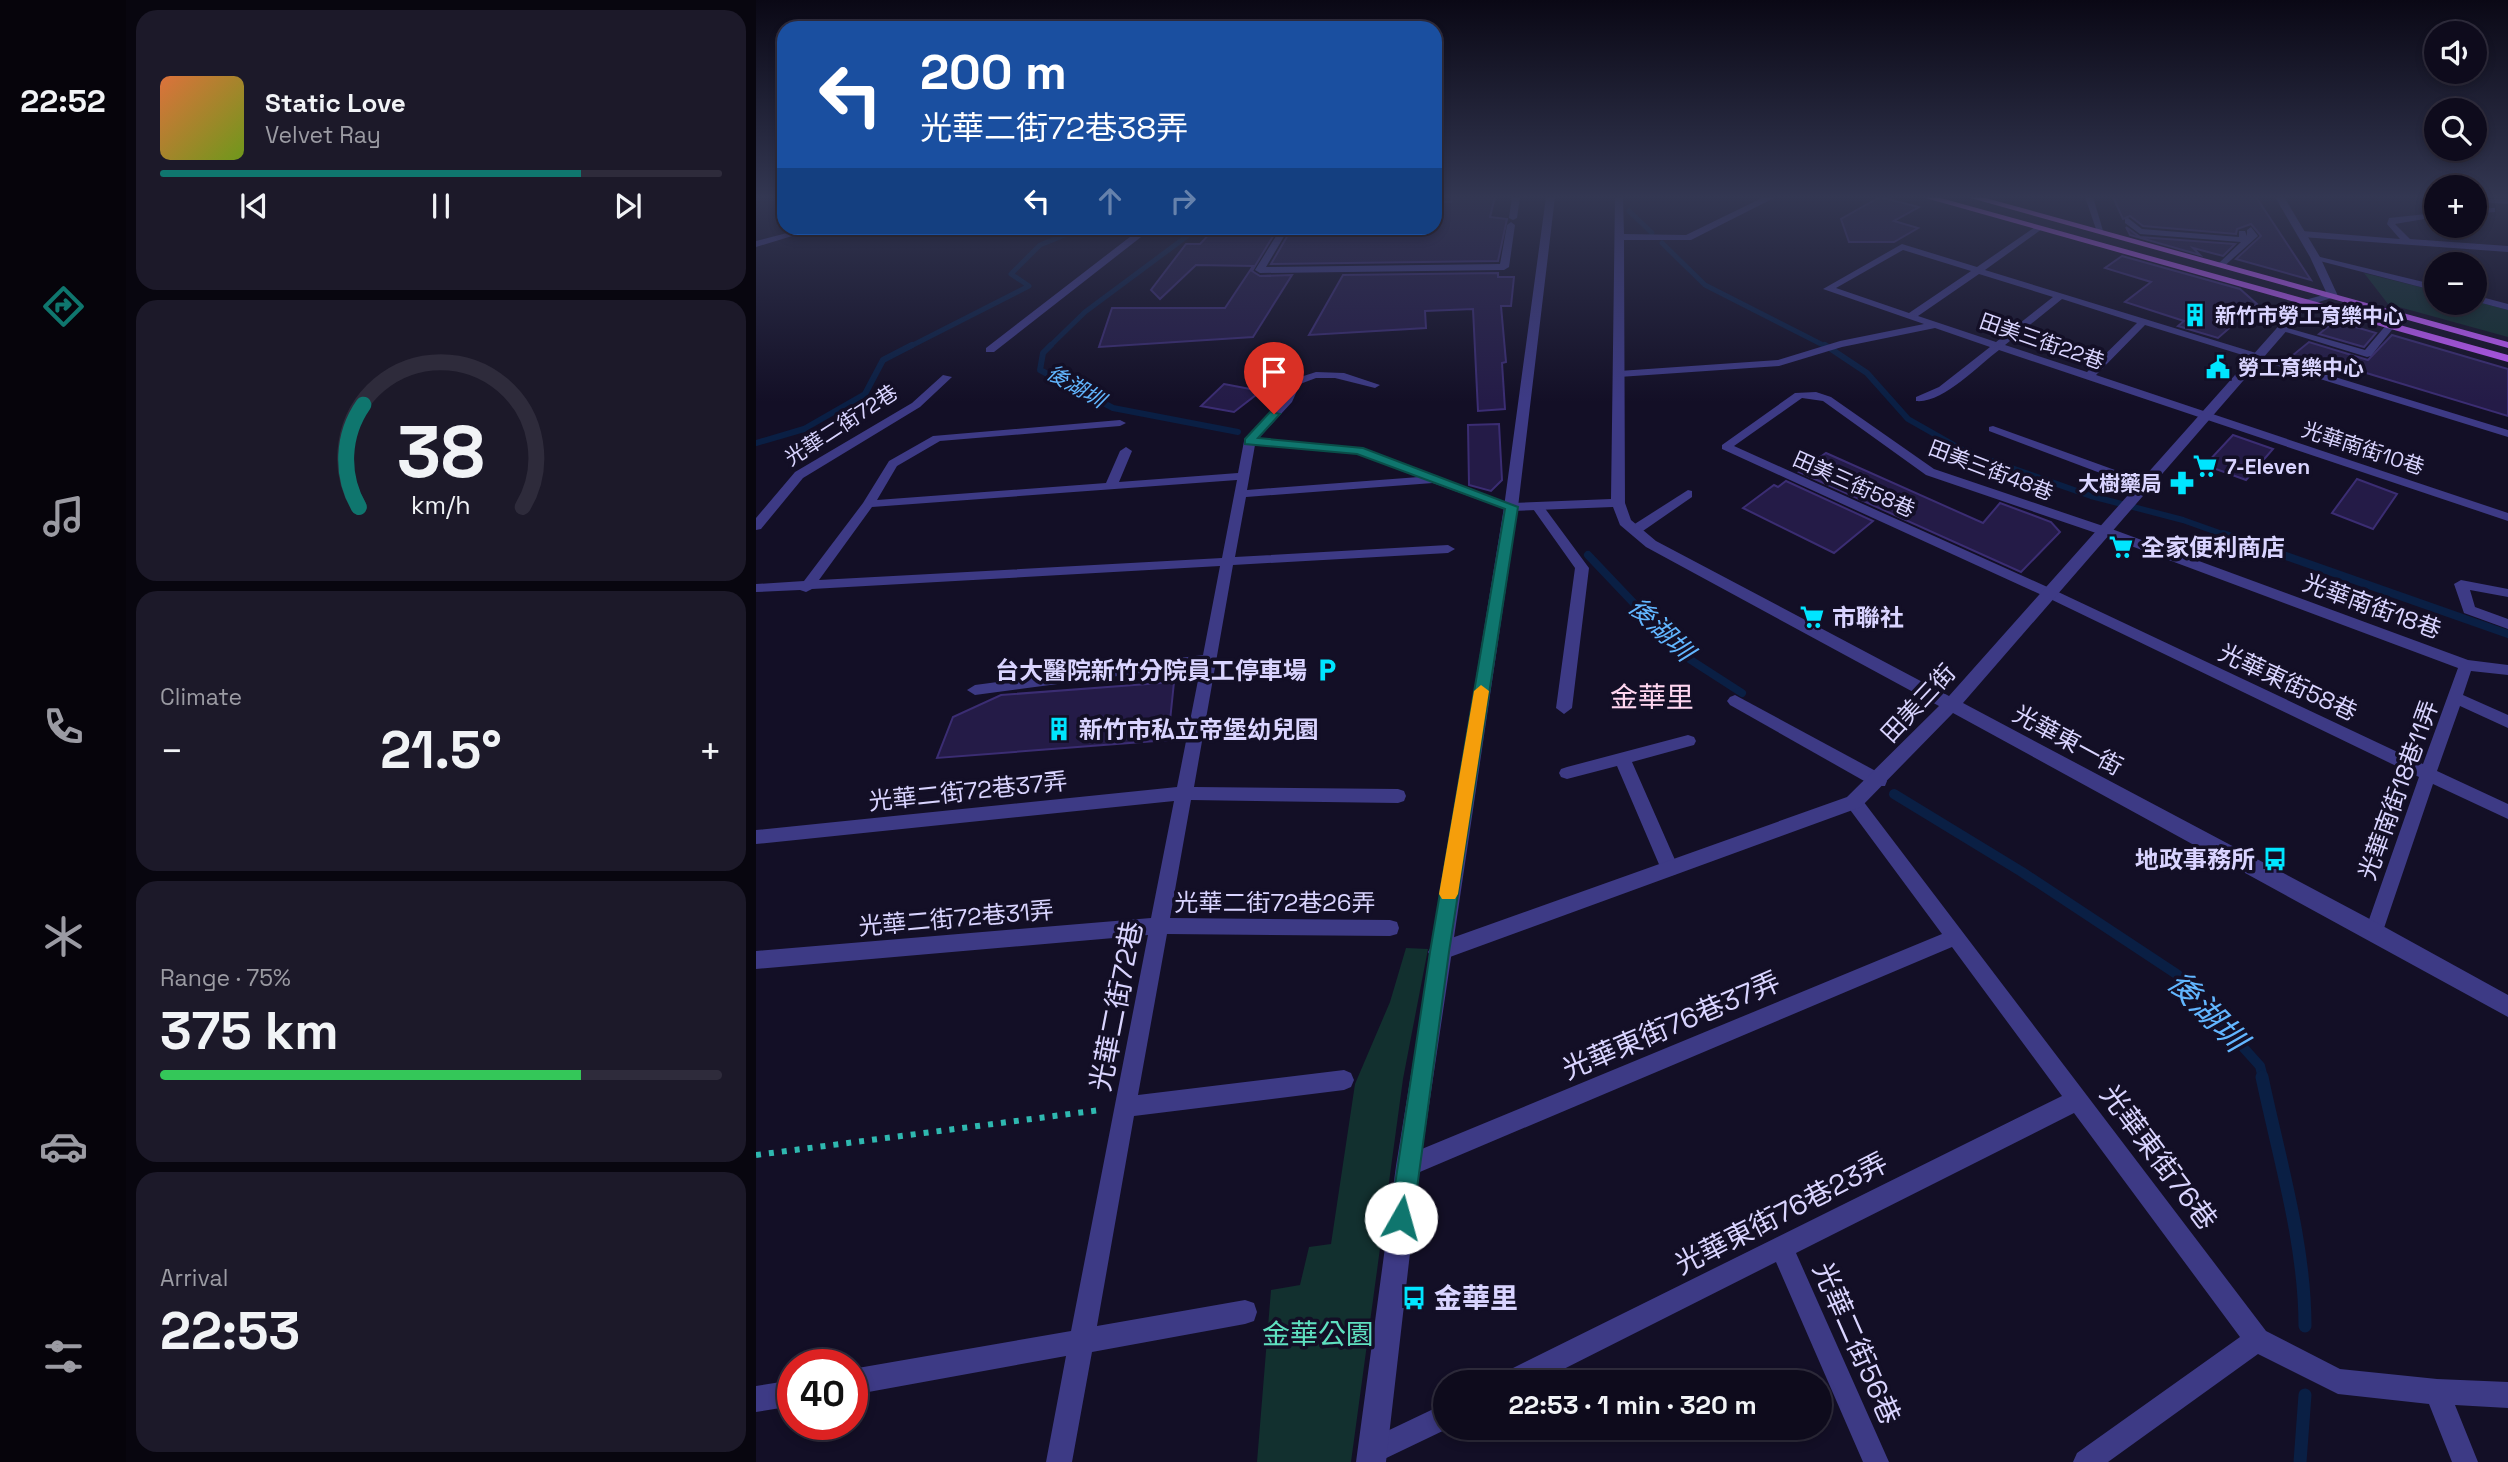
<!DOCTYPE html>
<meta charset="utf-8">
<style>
:root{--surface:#0e0b1c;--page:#1c1929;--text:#f1f3f6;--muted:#9b9ba3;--line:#2e2b3b;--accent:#0f766e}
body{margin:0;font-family:"Space Grotesk","Noto Sans TC",sans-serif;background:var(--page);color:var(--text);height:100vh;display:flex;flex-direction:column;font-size:26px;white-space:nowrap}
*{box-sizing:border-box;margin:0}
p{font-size:23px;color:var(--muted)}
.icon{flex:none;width:38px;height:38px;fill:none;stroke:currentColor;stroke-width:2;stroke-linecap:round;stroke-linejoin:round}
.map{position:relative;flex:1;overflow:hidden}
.sheet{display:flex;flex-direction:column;gap:10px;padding:10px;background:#08060f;width:630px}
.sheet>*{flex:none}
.banner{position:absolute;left:21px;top:21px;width:665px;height:214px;border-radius:21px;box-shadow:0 4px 10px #0003,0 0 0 2px var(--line);background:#1a4fa0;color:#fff;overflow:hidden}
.fabs{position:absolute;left:1668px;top:21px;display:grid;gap:14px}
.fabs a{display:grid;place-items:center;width:63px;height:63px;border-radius:50%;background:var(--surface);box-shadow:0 4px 10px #0003,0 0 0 2px var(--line);font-size:35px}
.speed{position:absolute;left:21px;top:1349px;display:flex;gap:14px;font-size:35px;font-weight:700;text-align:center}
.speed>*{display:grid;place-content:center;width:91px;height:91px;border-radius:50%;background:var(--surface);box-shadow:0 4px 10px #0003,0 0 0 2px var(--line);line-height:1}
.speed .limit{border:10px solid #d22;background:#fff;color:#111}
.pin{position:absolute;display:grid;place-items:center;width:60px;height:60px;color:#fff;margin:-72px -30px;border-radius:50% 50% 50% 0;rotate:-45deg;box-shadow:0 0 7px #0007}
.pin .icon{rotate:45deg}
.me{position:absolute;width:77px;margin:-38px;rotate:7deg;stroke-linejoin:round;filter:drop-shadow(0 0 5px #0008)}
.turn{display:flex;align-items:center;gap:24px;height:147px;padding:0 28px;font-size:32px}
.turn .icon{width:91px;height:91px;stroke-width:2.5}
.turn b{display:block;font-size:49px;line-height:60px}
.lanes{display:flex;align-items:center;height:66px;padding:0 28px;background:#0003;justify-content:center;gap:35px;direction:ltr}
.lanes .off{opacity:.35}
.big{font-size:52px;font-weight:700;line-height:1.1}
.sheet .tile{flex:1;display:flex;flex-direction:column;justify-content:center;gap:10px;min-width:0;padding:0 24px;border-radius:21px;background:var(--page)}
.sheet .dial{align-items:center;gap:0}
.dial svg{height:182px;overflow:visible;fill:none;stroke:var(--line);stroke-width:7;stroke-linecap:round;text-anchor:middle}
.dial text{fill:var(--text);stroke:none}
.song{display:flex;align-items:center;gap:21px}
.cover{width:84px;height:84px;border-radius:10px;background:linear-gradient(135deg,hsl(20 70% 55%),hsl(80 70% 35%))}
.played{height:7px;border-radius:4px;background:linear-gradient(90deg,var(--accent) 75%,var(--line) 75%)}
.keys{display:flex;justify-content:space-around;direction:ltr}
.heat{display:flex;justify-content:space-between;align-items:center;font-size:38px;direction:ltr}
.charge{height:10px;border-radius:5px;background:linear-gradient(90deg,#34c759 75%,var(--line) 0)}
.trip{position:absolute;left:677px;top:1370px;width:399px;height:70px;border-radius:35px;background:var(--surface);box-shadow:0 4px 10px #0003,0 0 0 2px var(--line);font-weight:700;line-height:70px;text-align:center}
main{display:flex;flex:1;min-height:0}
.tabs{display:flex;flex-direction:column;width:126px;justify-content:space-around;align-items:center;background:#06040b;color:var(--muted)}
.tabs .icon{width:49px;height:49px}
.tabs .on{color:var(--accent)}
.tabs b{font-size:32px;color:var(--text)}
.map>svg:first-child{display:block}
.green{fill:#12302f}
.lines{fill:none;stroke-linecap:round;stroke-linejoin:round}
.stream-far4{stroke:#0a1f44;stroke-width:5}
.stream-far3{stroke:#0a1f44;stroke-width:6}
.stream-far2{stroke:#0a1f44;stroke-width:8}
.stream-far1{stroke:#0a1f44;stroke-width:10}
.stream{stroke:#0a1f44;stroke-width:13}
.building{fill:#241b47;stroke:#3b2d73;stroke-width:2}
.path{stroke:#2fb8b0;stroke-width:6;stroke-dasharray:5 8;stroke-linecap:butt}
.service{fill:#3d3a85;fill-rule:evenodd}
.minor{fill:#3d3a85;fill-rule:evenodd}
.tertiary{fill:#3d3a85;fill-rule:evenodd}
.primary{fill:#c25bff;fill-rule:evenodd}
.route{fill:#0f766e;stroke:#0a4d48;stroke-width:2}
.slow{fill:#f59e0b}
.labels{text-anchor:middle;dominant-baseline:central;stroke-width:7;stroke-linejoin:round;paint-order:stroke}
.far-poi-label{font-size:21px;font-weight:bold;fill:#d9d4ff;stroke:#130f26;text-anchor:start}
.far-street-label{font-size:21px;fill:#d9d4ff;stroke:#130f26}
.far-water-label{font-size:21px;font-style:italic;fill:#62b6ff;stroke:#130f26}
.poi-label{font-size:24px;font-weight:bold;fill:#d9d4ff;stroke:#130f26;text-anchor:start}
.street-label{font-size:24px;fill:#d9d4ff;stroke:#130f26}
.water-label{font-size:26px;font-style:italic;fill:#62b6ff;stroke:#130f26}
.quarter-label{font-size:28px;fill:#ffd6f0;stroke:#130f26}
.near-street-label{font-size:28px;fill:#d9d4ff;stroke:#130f26}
.near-poi-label{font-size:28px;font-weight:bold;fill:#d9d4ff;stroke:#130f26;text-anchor:start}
.near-park-label{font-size:28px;fill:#5fe0c0;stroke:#130f26}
.near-water-label{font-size:32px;font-style:italic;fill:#62b6ff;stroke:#130f26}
</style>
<main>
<nav class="tabs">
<b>22:52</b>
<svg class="icon on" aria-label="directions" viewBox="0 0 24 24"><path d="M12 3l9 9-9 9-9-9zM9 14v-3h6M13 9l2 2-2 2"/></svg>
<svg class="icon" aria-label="music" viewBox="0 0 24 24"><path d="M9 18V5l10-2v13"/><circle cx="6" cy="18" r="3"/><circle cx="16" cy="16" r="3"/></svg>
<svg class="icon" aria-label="phone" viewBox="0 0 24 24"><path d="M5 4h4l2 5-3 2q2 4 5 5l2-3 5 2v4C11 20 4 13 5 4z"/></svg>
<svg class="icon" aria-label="climate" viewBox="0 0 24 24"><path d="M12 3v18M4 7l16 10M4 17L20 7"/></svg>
<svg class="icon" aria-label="car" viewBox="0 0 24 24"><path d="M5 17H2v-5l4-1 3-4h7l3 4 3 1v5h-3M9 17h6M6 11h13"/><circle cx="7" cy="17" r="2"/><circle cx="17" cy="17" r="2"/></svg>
<svg class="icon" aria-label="filters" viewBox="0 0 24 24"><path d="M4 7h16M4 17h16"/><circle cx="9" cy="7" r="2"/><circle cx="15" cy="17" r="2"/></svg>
</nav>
<section class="sheet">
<div class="tile">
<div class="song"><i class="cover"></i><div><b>Static Love</b><p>Velvet Ray</p></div></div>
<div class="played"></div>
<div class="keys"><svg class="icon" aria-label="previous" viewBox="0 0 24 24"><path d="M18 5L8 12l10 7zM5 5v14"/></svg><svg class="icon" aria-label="pause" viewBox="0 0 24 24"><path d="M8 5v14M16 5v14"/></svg><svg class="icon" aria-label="next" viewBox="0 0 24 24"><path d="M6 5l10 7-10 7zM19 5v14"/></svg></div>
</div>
<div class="tile dial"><svg viewBox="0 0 100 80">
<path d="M14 69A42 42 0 1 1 86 69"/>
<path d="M14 69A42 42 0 0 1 16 24" stroke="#0f766e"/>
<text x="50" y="56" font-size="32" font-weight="700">38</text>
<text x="50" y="72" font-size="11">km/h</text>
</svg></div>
<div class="tile"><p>Climate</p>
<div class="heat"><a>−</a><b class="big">21.5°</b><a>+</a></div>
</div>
<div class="tile"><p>Range · 75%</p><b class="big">375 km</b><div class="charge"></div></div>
<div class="tile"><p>Arrival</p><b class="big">22:53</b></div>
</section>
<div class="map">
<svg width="1752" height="1462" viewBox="0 0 1752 1462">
<rect width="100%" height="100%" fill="#130f26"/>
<g class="green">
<path d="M1608,273L1680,291V303L1719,301L1752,310V337L1632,304Z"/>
<path d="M650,948L672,949L647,1079L595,1462H501L515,1290L544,1285L553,1247L575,1244L599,1084L634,1002Z"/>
</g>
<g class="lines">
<g class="stream-far4">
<path d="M873,211L896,233"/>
<path d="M906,243L949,285L1071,347"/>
<path d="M153,347L273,286L255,274L284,245L326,228"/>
<path d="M293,347L329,312L442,228"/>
</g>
<g class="stream-far3">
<path d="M295,345L287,353L284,370L357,408L482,432"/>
<path d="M1069,345L1111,373L1152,419L1210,452L1335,496L1427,520L1472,536"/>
<path d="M0,443L48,429L109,394L127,360L156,345"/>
</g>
<g class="stream-far2">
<path d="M1467,534L1752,634"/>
<path d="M832,555L927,655L986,693"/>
</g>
<path class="stream-far1" d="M1138,794L1266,872L1422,975L1504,1066L1507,1078"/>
<g class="stream">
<path d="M1506,1077C1523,1158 1549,1243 1549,1326"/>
<path d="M1544,1462L1549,1395"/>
</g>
</g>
<g class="building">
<path d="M696,197H739L734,217L751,219L742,261L515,264L536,228H679V202H695Z"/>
<path d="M1124,197L1163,207L1138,221L1162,228L1138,242H1093L1085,219Z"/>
<path d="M1357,197H1500L1555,280L1480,259L1505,236L1495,224L1481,229L1480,234L1387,226L1374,216L1367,219Z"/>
<path d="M1370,227L1384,237L1479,244L1467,256L1437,248L1444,255L1374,235Z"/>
<path d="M459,228H522L496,271L504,276L536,275L497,337L343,347L356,308H469L497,266L440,265L404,299L395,290L430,244H444Z"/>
<path d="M1366,256L1484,289L1501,304L1462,338L1422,326L1428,321L1369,302L1395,282L1349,268Z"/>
<path d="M742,273V277H758L755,306H745L750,362L746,363L749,409L722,411L717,309L669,311L670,328L553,335L587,275Z"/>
<path d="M1579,321L1620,333L1608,347L1563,334Z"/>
<path d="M1636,335L1752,369V416L1574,362L1567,371L1531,360L1553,342L1612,360Z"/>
<path d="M468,384L505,391L478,412L445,406Z"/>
<path d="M743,424L746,480L735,491L713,485L712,425Z"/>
<path d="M1477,435L1517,449L1490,480L1449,465Z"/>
<path d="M1070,453L1227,523L1244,503L1295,522L1304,532L1265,572L1043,472Z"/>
<path d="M1601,479L1641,494L1617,529L1576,513Z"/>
<path d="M1030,481L1117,521L1078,553L987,508L1018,485L1022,487Z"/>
<path d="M418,682L412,740L181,758L197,717L245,695Z"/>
</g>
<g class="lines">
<path class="path" d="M0,1155L344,1110"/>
<g class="service">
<path d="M756,197H764L761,218L757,220L753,218Z"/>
<path d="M1329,197H1337L1348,234L1341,232Z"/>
<path d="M1722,198L1752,200V204L1725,202Z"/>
<path d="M1736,208H1739V212L1718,214V209Z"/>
<path d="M1680,213V217L1639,224L1654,239L1752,246V252L1546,237L1542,234L1546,231L1644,239L1631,224L1633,218Z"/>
<path d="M1372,218L1386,229L1483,237V231H1489L1491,236V230L1495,227L1502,236L1466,268L1461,265L1463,263L1485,242L1384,234L1369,223V219Z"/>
<path d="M755,222L759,225L753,267L748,270L504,273L499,270L525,228H533L510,267L744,264L751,225Z"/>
<path d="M1279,227L1286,229L1229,270L1752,430V437L1389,325L1340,375L1752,513V521L1243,350C1223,365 1186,404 1160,401V397L1183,387L1234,347L1179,328L1086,347L1023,366L863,377L858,374L863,371L1022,360L1084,341L1168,324L1067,289L1146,244L1221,267ZM1147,250L1215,271L1153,313L1080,288ZM1223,274L1297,297L1240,342L1162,316ZM1306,299L1381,323L1331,372L1249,345Z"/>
<path d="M50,228H62L0,247V241Z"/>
<path d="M396,228H407L385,237L238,352H230V348L379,233Z"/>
<path d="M1556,255L1680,285V291L1556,259Z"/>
<path d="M1718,295L1752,304V310L1718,301Z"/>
<path d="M1631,324L1639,326L1615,356L1611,357L1520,329L1525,326L1609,350Z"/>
<path d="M560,372L588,373L624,385L619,388L579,378H560L544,384L536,402L503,438L607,449L761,507L755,511L751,510L677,483L490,497L479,557L692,545L699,549L692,553L477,565L438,787L642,789L648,791L650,796L648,801L642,803L435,800L414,918L634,920L641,922L643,928L641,934L634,936L411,934L382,1095L588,1070L595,1073L598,1080L595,1087L588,1090L378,1116L341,1326L489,1300L498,1303L501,1312L498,1321L489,1324L336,1352L316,1462H290L310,1356L96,1395V1369L315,1331L392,935L0,969V951L395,918L418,801L0,844V830L421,787L445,665L219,695L211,690L219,685L447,655L464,566L56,589L50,592L44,590L0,592V584L48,581L107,503L133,461L177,436L364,420L370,423L364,426L184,441L141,466L121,500L350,483L364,451L370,447L376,451L363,482L482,473L488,441L527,399L535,380ZM499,445L601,454L663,477L491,490ZM481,480L466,558L63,580L116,507Z"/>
<path d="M187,375L196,377L164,407L47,478L5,529L0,530V518L39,472L156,403Z"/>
<path d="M1039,393L1060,392L1075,397L1178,469L1353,528L1712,660L1752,665V675L1715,671L1707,695L1752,715V728L1704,706L1681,771L1752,804V819L1677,784L1627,931L1625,937L1618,939L1611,937L1609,931L1663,777L1288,596L966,449V445ZM1046,398L1067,401L1170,475L1343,534L1702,668L1667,764L1298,590L978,446Z"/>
<path d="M1237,426L1392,482L1394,485L1392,488H1384L1233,431V427Z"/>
<path d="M932,490L936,491V497L884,533H874V527Z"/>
<path d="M781,502L785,503L833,568L816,708L808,714L800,708L819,568L775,506Z"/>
<path d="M1705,580L1752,589V597L1714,590L1719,607L1752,619V629L1708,613L1698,584Z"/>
<path d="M979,695L1129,776L1131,781L1129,786H1117L974,705L971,701L974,697Z"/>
<path d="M932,735L938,737L940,741L938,745L876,762L923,869L920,874L914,876L908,874L905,869L861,766L811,779L805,777L803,773L805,769L811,767Z"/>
<path d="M1098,795L1104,797L1510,1331L1584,1369L1681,1379L1752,1382V1408L1699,1405L1722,1462H1696L1673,1404L1582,1394L1502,1354L1352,1462H1317L1321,1453L1484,1337L1318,1113L1040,1253L1133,1462H1107L1020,1262L782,1382H744L747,1373L1306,1096L1196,947L652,1177L644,1174L641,1166L644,1158L1186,934L1092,807L1090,802L1092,797Z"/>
<path d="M37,1380V1406L0,1412V1386Z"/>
<path d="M690,1403V1428H693L622,1462L606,1461L602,1452L606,1443Z"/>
</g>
<path class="minor" d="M859,197H867L868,234L930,235L1008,197H1020L935,240H868L869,503L875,520L900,541L1193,696L1545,301L1571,294L1554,257L1519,197H1528L1564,257L1582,296L1553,305L1207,703L1625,925L1752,995V1017L1197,713L1105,807L683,961L676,959L672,952L676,945L1091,797L1183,706L890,547L864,525L857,507L755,511L748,507L755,503L855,499Z"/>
<path class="tertiary" d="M790,197H799L762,507L664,1166L630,1462H600L640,1166L748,507Z"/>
<g class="primary">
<path d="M1166,197H1181L1752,355V362Z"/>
<path d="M1211,197H1226L1752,342V348Z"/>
</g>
</g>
<linearGradient id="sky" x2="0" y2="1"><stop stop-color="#0a0815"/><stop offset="0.49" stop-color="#333752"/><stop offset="1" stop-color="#333752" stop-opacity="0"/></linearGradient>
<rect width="1752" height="402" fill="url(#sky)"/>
<path class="route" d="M514,412L524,414L502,438L607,448L762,507L693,952L657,1218L653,1226L645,1229L637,1226L634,1218L674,952L749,509L601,454L489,444V439Z"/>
<path class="slow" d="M725,685L733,691L702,894L699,899H686L683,894L718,691Z"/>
<defs>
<g id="building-bare" transform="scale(1.89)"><path d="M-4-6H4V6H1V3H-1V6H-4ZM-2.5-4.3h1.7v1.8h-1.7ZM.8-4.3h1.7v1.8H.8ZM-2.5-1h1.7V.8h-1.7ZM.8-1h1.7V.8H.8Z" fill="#00e5ff" stroke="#130f26" stroke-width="2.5" paint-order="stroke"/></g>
<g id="civic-bare" transform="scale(1.89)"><path d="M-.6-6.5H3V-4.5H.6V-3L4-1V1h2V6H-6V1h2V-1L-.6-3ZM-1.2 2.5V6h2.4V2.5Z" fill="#00e5ff" stroke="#130f26" stroke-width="2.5" paint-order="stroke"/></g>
<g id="supermarket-bare" transform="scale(1.89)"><path d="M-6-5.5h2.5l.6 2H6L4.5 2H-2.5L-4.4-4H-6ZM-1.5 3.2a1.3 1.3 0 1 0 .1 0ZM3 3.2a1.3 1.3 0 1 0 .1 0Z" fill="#00e5ff" stroke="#130f26" stroke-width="2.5" paint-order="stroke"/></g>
<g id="pharmacy-bare" transform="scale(1.89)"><path d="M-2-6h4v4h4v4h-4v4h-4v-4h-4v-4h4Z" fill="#00e5ff" stroke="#130f26" stroke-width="2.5" paint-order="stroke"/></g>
<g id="parking-bare" transform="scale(1.89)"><path d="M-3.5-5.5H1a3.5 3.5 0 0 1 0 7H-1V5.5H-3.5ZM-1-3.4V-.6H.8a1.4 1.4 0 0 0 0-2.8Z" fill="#00e5ff" stroke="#130f26" stroke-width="2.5" paint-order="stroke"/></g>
<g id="bus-bare" transform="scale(1.89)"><path d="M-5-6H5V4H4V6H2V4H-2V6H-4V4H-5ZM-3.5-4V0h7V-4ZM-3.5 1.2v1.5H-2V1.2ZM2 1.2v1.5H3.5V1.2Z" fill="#00e5ff" stroke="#130f26" stroke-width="2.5" paint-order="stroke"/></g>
</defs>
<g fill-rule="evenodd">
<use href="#building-bare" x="1439" y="315"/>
<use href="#civic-bare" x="1462" y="367"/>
<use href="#supermarket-bare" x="1449" y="466"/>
<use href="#pharmacy-bare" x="1426" y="483"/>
<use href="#supermarket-bare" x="1365" y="547"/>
<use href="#supermarket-bare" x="1056" y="617"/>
<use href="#parking-bare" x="571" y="670"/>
<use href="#building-bare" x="303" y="729"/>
<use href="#bus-bare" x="1519" y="859"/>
<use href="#bus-bare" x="658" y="1298"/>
</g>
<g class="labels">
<g class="far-poi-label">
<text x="1459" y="315">新竹市勞工育樂中心</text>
<text x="1482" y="367">勞工育樂中心</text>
<text x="1469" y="466">7-Eleven</text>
<text x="1406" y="483" text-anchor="end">大樹藥局</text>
</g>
<g class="far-street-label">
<text transform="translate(1286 341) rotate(19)">田美三街22巷</text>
<text transform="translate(85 425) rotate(-33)">光華二街72巷</text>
<text transform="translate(1607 448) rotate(18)">光華南街10巷</text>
<text transform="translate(1235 470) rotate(21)">田美三街48巷</text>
<text transform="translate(1098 484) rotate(24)">田美三街58巷</text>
</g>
<g class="far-water-label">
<text transform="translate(320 386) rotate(30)">後湖圳</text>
</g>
<g class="poi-label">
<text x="1385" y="547">全家便利商店</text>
<text x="1076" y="617">市聯社</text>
<text x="551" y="670" text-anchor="end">台大醫院新竹分院員工停車場</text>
<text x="323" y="729">新竹市私立帝堡幼兒園</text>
<text x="1499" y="859" text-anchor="end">地政事務所</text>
</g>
<g class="street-label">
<text transform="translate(1616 606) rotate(20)">光華南街18巷</text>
<text transform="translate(1532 682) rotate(25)">光華東街58巷</text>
<text transform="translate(1162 703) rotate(-47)">田美三街</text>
<text transform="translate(1312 740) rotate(28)">光華東一街</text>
<text transform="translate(1642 790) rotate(-70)">光華南街18巷11弄</text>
<text transform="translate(212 791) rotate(-6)">光華二街72巷37弄</text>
<text x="519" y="902">光華二街72巷26弄</text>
<text transform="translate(200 918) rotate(-5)">光華二街72巷31弄</text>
</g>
<g class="water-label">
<text transform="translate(905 629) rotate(44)">後湖圳</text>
</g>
<g class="quarter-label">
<text x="896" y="697">金華里</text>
</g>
<g class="near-street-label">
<text transform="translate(360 1006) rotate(-79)">光華二街72巷</text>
<text transform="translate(915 1025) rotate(-23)">光華東街76巷37弄</text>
<text transform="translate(1403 1157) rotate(53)">光華東街76巷</text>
<text transform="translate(1025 1213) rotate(-27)">光華東街76巷23弄</text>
<text transform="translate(1101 1343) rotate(66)">光華二街56巷</text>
</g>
<g class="near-poi-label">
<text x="678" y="1298">金華里</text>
</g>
<g class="near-park-label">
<text x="562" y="1334">金華公園</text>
</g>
<g class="near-water-label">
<text transform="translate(1451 1011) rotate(46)">後湖圳</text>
</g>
</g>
</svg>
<div class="fabs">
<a><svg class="icon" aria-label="sound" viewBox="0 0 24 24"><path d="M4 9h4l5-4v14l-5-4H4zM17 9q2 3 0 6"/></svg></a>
<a><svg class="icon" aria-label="search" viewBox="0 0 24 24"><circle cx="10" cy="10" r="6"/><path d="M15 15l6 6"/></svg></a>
<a>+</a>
<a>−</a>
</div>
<div class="speed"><div class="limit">40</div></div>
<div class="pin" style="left:518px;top:414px;background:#d93025"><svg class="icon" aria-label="arrive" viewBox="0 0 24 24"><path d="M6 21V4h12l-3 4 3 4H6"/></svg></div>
<svg class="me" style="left:645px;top:1218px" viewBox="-20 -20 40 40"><circle r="19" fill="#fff"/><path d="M0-13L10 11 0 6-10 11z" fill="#0f766e"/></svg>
<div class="trip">22:53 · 1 min · 320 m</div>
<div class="banner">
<div class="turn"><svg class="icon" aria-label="left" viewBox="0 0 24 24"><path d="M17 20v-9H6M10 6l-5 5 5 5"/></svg><div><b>200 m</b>光華二街72巷38弄</div></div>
<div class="lanes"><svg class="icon" aria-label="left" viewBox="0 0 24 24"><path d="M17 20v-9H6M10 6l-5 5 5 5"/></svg><svg class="icon off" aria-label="ahead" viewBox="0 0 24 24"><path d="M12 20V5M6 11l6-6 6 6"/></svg><svg class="icon off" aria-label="right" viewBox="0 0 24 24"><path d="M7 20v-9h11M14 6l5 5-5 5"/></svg></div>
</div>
</div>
</main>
